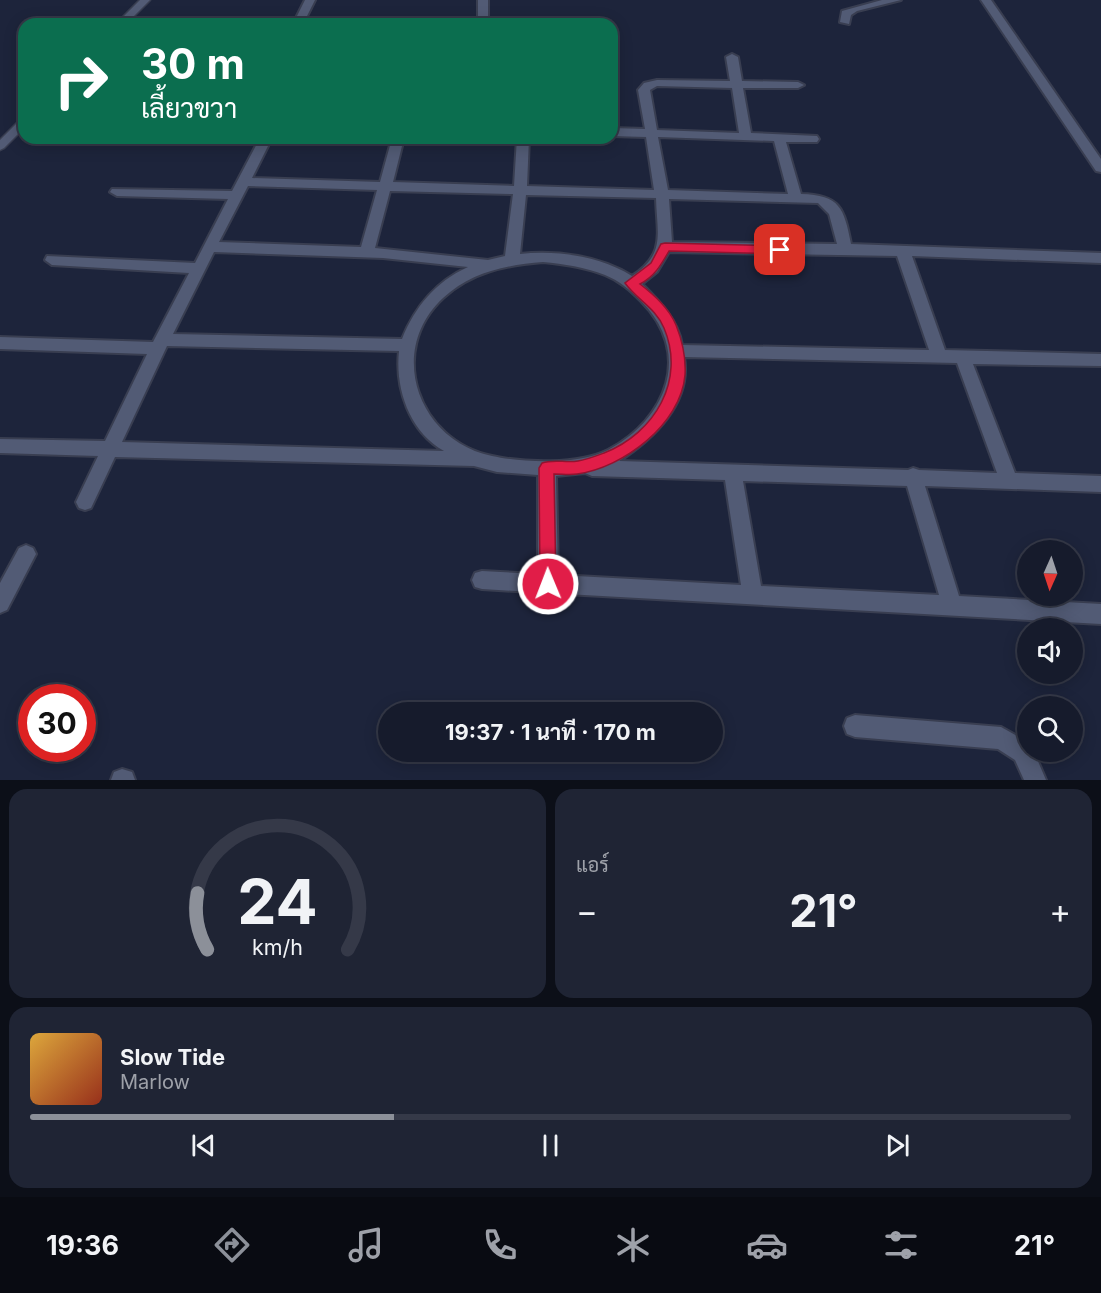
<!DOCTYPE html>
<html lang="th">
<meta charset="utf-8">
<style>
:root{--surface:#161b2c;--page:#1f2434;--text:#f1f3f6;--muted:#9ea1a9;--line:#353948;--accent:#8c9099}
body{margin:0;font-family:Inter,Sarabun,sans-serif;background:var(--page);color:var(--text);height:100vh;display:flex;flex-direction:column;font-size:22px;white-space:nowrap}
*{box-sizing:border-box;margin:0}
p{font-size:20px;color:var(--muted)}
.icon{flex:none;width:33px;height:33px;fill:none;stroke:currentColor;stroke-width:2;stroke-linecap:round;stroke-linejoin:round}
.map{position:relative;height:780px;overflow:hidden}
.drawer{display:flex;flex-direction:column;gap:9px;padding:9px;background:#0c0f18;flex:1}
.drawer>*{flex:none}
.banner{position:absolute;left:18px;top:18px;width:600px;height:126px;border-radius:18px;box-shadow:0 3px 15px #0003,0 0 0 2px var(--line);background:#0b6e4f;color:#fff;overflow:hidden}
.needle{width:39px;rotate:183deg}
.controls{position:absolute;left:1017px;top:540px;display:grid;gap:12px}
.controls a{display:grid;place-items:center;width:66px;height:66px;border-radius:50%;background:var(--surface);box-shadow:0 3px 15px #0003,0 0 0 2px var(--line);font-size:30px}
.speed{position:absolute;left:18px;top:684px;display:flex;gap:12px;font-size:30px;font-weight:700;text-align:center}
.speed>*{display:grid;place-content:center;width:78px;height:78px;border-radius:50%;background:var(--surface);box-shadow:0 3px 15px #0003,0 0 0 2px var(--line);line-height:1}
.speed .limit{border:9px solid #d22;background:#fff;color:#111}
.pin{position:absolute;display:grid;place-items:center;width:51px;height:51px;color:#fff;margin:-26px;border-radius:12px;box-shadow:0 3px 9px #0006}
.me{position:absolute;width:66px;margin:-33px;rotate:359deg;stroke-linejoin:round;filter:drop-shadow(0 0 4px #0008)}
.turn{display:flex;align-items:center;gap:21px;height:126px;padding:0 24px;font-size:27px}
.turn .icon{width:78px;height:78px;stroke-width:2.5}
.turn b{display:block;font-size:42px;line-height:51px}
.big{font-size:45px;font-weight:700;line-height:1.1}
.drawer .card{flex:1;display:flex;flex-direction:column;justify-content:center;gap:9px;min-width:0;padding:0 21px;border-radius:18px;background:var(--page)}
.drawer .dial{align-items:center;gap:0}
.dial svg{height:156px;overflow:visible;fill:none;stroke:var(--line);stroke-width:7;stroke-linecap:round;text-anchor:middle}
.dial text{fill:var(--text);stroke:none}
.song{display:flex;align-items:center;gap:18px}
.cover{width:72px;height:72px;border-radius:9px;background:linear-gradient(135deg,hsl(40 70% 55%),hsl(10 70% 35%))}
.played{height:6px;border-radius:3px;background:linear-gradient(90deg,var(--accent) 35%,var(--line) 35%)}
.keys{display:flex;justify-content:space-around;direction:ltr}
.heat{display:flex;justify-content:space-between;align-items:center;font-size:33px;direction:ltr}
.drawer .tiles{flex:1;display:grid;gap:9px;grid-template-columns:1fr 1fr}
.card:last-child{grid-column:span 2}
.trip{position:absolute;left:378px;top:702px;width:345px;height:60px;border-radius:30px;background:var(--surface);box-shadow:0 3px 15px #0003,0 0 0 2px var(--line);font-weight:700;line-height:60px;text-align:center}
.tabs{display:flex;height:96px;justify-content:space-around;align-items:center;background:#090b12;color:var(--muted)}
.tabs .icon{width:42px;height:42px}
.tabs .selected{color:var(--accent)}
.tabs b{font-size:27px;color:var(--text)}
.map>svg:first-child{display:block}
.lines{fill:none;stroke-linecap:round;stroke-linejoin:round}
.service-casing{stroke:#393e51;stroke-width:3}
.minor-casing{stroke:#393e51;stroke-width:4}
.service{fill:#525b75;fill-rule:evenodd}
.minor{fill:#525b75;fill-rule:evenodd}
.route{fill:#e11d48;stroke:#92132f;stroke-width:1.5}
</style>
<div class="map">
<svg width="1101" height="780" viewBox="0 0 1101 780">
<rect width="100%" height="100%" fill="#1d243b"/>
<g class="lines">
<g class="service-casing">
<g id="service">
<path d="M140,0H150L126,24H116Z"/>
<path d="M24,119V128L4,148L0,150V140L20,120Z"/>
</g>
</g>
<g class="minor-casing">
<g id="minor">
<path d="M305,0H315L303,24H293Z"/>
<rect x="478" y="0" width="10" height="24"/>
<path d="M882,0H901L857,11L851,15L849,24L840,22L842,11Z"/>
<path d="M981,0H991L1101,159V172L1096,171Z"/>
<path d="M732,54L738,57L742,81L798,82L804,85L798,88H743L751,133L817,136L819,139L817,142H786L801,194C840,195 844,208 851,244L1101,253V263L912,256L945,350L1101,354V366L973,364L1015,473L1101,476V492L925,486L959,596L1101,604V624L548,593L482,589L475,587L472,580L475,573L482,571L538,574V475L497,472L474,466L115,457L91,508L85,510L79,508L76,502L98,456L0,453V439L105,441L147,354L0,349V337L153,342L189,273L52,265L45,260L47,256L195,263L228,199L117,196L110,192L112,189L232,191L260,138H272L252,178L380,182L392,138H404L393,182L514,186L517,138H529L527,186L654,190L646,137L612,136V128L645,129L638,90L644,83L657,80L730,81L726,57ZM657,86L732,88L739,133L657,130L650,90ZM658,137L774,141L788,194L668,190ZM248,186L377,190L361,247L219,242ZM390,191L513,194L505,256L488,260L375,248ZM526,195L656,198C657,234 666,254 632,276C600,256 557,250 520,254ZM669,199L818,203L829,214L837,244L672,242ZM214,252L383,258L468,267C435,282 415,307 402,339L173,334ZM669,252L897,256L929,350L682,345C678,320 659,301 642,284L657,272ZM543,262C564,264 585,267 605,275C620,281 630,290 641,301C693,353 667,419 608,450C578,465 524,463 492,456C418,441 386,351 443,298C471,272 506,265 543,262ZM167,346L399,351C395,388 409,431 444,451L122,442ZM684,357L957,363L997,473L919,470L913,468L908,470L619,461C653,439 692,403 684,357ZM585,473L592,476L725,480L741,585L558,575L556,476ZM743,481L907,486L939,595L761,586Z"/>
<path d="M26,545L33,548L36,554L7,610L0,613V583L19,548Z"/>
<path d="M855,715L1001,727L1028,742V752H1034L1046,780H1024L1015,760L998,749L855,737L847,734L844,726L847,718Z"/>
<path d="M122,769L132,772L135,780H111L114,772Z"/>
</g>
</g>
<use href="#service" class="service"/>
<use href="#minor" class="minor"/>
</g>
<path class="route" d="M665,243L780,246L786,250L780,254L669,251C661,265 655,276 640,284C654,295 669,308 676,325C682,340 686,359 685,375C681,424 623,468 577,474C570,475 562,474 554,474L556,584L554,589L548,592L543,589L540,584L539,468L542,463C553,459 566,463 578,461C586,460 596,456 604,453C655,433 686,380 664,328C656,308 636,299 625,283L651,263L661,244Z"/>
</svg>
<div class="controls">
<a><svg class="needle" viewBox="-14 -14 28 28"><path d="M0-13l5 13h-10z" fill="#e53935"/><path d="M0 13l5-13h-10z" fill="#9ea1a9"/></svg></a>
<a><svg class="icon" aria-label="sound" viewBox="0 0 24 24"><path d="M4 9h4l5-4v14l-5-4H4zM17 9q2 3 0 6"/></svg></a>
<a><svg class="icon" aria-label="search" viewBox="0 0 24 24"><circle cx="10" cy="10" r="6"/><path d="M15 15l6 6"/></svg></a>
</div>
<div class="speed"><div class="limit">30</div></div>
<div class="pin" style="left:780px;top:250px;background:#d93025"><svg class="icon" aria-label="arrive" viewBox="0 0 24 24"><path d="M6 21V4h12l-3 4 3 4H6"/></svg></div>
<svg class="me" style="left:548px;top:584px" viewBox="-20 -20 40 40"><circle r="17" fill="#e11d48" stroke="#fff" stroke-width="3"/><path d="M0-11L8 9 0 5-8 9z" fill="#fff"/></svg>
<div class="trip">19:37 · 1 นาที · 170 m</div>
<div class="banner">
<div class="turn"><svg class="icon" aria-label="right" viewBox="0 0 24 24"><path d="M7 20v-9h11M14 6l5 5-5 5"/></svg><div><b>30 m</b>เลี้ยวขวา</div></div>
</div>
</div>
<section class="drawer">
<div class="tiles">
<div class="card dial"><svg viewBox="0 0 100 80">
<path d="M14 69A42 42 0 1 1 86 69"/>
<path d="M14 69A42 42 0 0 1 9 40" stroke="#8c9099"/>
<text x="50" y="56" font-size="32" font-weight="700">24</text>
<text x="50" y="72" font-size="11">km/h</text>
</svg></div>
<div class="card"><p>แอร์</p>
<div class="heat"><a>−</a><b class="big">21°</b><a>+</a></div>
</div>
<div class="card">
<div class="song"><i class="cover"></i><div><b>Slow Tide</b><p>Marlow</p></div></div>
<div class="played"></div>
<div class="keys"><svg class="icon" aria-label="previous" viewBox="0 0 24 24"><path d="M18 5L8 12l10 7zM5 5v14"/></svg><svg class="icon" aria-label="pause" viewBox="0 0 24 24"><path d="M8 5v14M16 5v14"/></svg><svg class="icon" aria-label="next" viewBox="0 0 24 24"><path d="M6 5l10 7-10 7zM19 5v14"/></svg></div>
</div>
</div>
</section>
<nav class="tabs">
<b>19:36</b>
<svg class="icon selected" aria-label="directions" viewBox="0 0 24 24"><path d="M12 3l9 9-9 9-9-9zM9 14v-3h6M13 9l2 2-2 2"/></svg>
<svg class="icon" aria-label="music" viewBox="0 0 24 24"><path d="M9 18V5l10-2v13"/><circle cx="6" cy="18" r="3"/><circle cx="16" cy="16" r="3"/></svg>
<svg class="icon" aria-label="phone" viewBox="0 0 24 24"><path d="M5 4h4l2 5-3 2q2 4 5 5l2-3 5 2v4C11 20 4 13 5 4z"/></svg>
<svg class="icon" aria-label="climate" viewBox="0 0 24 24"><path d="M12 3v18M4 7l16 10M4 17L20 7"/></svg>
<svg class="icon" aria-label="car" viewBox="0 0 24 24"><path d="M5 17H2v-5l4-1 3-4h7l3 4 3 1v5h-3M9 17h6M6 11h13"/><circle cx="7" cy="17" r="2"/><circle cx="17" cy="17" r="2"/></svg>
<svg class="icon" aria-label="filters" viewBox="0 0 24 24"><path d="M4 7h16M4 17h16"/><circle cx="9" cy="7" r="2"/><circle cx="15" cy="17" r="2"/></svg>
<b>21°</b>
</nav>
